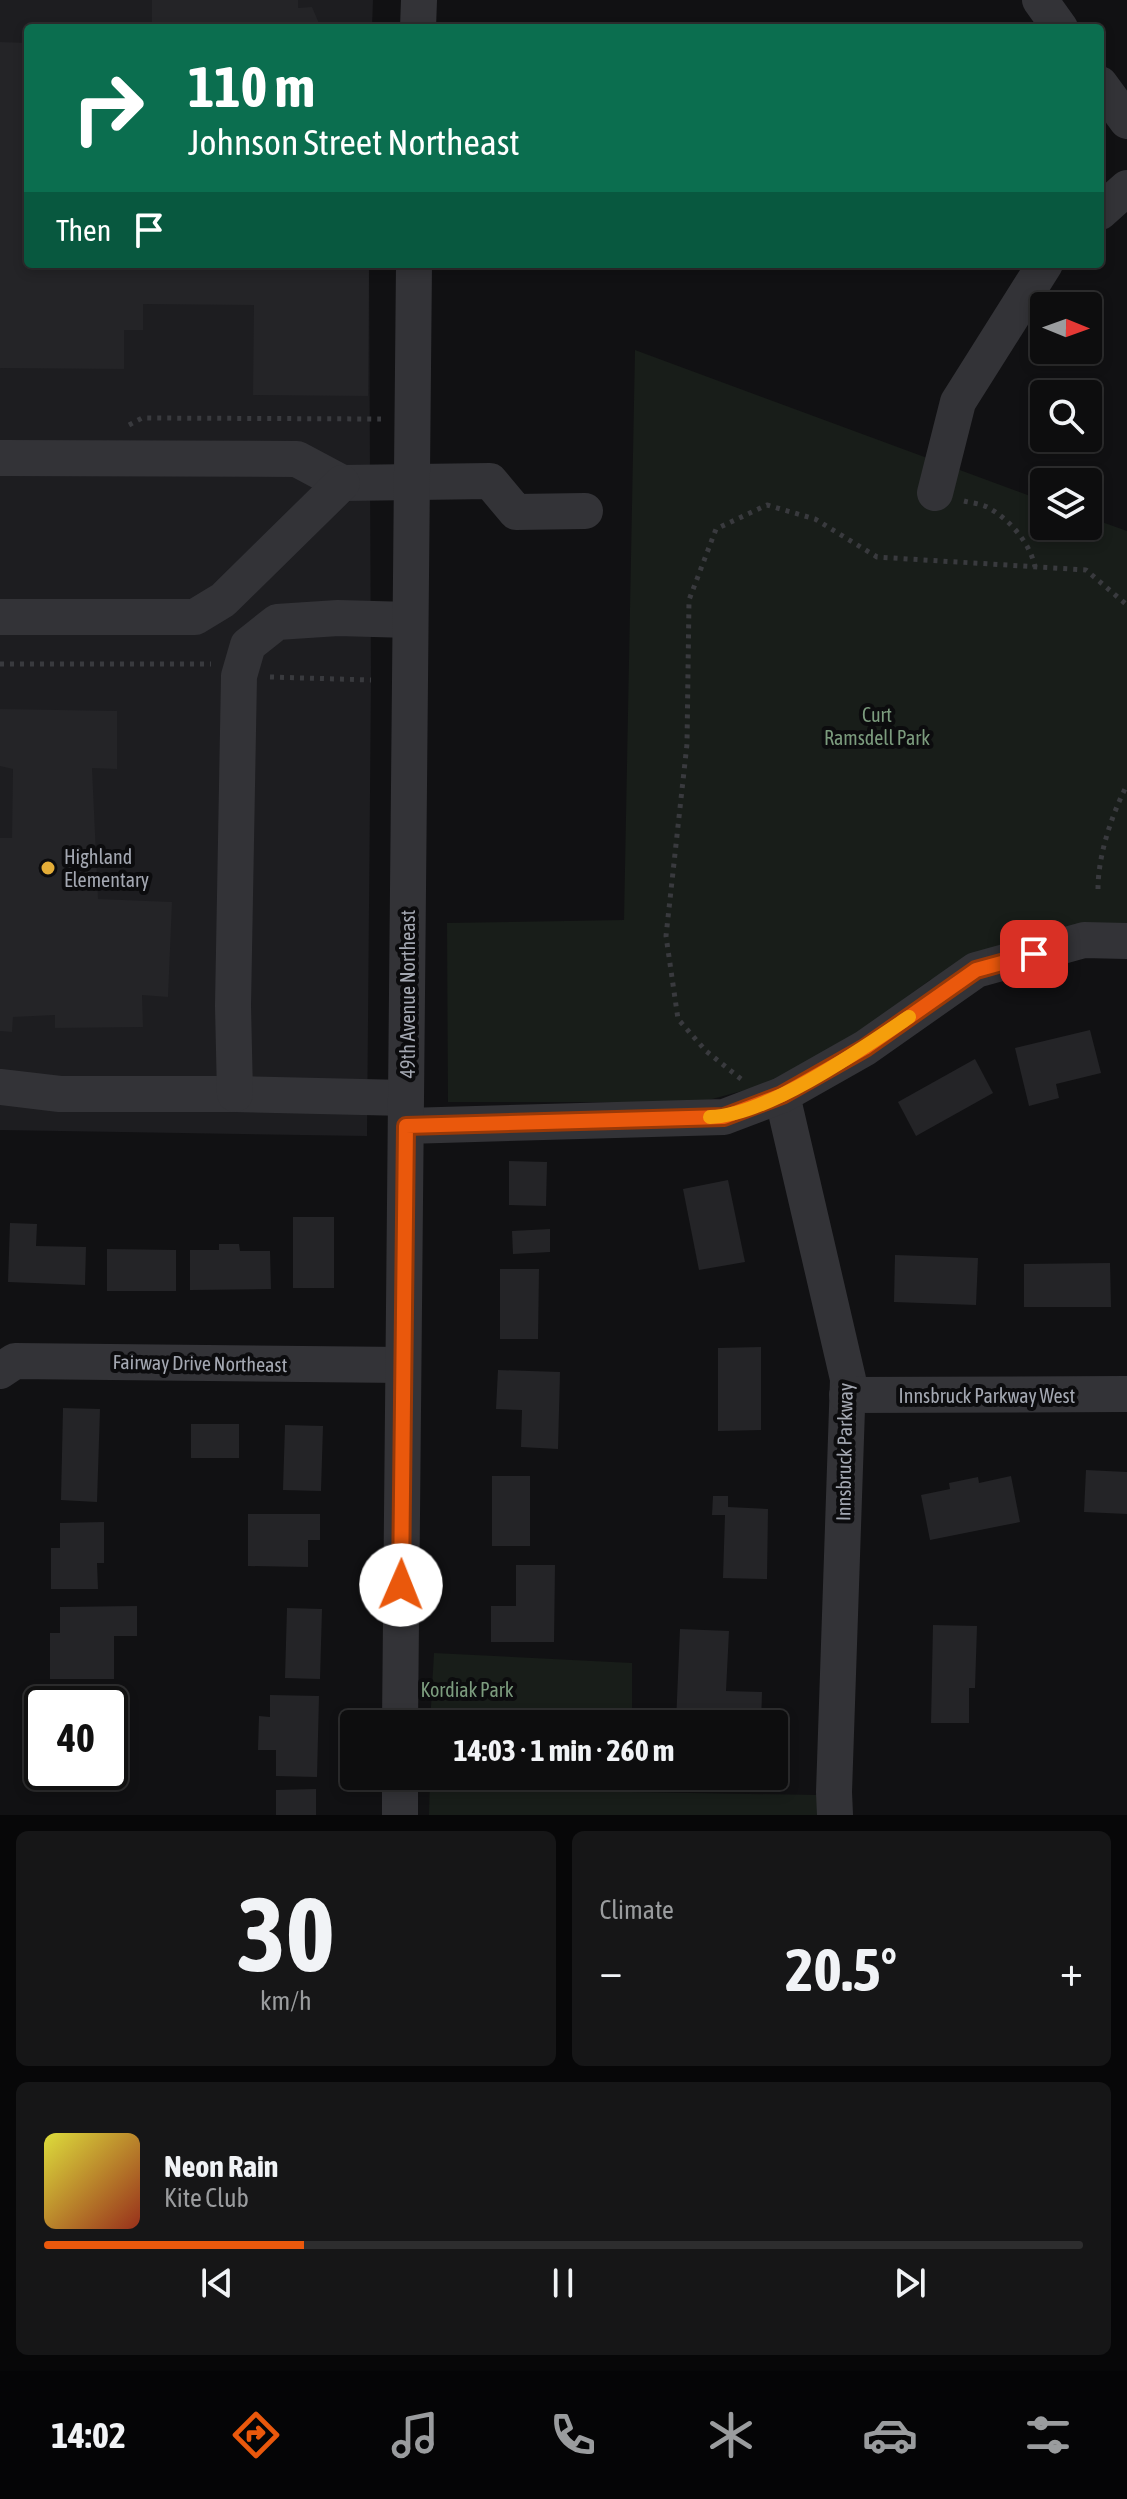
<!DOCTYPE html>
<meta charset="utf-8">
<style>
:root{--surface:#0d0d0e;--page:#161617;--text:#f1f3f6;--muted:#9a9c9e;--line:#2d2d2e;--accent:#ea580c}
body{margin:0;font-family:"Asap Condensed",sans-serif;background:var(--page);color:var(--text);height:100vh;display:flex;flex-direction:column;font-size:30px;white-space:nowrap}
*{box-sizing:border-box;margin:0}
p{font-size:26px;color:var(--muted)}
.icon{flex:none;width:44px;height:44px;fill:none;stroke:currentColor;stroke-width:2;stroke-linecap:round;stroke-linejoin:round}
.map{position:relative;height:1815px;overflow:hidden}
.details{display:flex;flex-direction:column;gap:16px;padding:16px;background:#070708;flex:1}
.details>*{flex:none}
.top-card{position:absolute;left:24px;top:24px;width:1080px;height:244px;border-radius:8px;box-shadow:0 4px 12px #0003,0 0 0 2px var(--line);background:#0b6e4f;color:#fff;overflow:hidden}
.needle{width:52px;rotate:91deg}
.buttons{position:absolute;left:1030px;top:292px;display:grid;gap:16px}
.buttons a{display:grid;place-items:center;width:72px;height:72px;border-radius:8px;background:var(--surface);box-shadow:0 4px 12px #0003,0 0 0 2px var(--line);font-size:40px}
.speed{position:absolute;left:24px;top:1686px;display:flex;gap:16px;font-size:40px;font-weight:700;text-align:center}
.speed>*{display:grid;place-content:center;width:104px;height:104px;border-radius:50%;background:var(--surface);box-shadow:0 4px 12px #0003,0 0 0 2px var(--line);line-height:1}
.speed .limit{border:4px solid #111;border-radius:12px;background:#fff;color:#111}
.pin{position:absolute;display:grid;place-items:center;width:68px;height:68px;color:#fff;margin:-34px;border-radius:16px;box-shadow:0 4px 12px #0006}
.me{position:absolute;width:88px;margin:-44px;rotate:1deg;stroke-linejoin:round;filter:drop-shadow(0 0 6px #0008)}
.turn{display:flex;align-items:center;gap:28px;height:168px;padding:0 32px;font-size:36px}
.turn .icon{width:104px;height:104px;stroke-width:2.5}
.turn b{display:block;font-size:56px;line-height:68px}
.then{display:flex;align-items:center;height:76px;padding:0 32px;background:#0003;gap:16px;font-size:30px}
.big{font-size:60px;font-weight:700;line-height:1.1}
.details .tile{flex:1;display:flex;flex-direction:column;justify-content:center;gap:12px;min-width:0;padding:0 28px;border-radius:12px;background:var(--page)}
.details .dial{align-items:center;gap:0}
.dial b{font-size:104px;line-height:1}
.song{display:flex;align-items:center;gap:24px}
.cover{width:96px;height:96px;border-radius:12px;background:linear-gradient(135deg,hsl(60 70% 55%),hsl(10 70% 35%))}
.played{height:8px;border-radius:4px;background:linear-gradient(90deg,var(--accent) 25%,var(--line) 25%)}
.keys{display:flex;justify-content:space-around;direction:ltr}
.heat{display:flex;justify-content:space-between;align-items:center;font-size:44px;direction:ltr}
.details .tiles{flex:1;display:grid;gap:16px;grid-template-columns:1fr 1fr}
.tile:last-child{grid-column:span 2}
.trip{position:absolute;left:340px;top:1710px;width:448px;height:80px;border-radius:8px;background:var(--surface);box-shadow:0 4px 12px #0003,0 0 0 2px var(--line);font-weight:700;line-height:80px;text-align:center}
.dock{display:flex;height:128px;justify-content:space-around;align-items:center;background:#050506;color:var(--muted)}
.dock .icon{width:56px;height:56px}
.dock .selected{color:var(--accent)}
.dock b{font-size:36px;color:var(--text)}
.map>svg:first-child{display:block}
.built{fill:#1d1d20}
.green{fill:#181d19}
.building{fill:#242427}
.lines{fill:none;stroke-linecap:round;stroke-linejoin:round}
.path{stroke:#393a3e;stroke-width:5;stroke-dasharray:4 6;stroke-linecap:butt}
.minor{stroke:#333337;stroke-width:36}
.route-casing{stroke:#983908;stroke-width:20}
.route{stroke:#ea580c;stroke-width:14}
.slow{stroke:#f59e0b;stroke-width:14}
.poi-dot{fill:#e4ad38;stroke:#0c0c0e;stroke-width:3}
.labels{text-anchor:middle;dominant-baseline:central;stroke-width:8;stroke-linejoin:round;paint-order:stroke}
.park-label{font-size:20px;fill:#7c9c7e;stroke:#0c0c0e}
.poi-label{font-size:20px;fill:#a4a8b2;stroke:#0c0c0e;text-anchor:start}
.street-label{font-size:20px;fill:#a4a8b2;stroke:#0c0c0e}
</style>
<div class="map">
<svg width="1127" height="1815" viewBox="0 0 1127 1815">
<rect width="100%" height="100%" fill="#111113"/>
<path class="built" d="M0,0H373L372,28H28V264H369L371,680L367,1136L0,1130Z"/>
<g class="green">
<path d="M635,350L1044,501V526H1088V517L1127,531V933H1046L930,980L848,1040L768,1084L701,1102H448L447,923L624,920Z"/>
<path d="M434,1653L632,1663V1724H430Z"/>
<path d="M430,1776H632V1792L818,1795L823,1815H429Z"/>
</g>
<g class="building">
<path d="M152,0H298V8L312,7L321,28H152Z"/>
<path d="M0,42L28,43V264H369L368,396L253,395L254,305L143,304V330H124V369L0,368Z"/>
<path d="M0,709L117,711V769L92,768L98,899L172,902L168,997L142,995L143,1027L55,1028V1015L13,1017L12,1032L0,1031V838H12L13,769L0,766Z"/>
<path d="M1090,1030L1101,1073L1056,1084L1059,1098L1029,1106L1015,1048Z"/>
<path d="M975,1059L993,1093L916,1136L898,1102Z"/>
<path d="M509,1161L547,1162L546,1206L509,1205Z"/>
<path d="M728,1180L745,1262L699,1270L683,1189Z"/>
<rect x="293" y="1217" width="41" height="71"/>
<path d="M10,1223L37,1224L36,1246L86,1247L85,1285L8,1282Z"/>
<path d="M550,1229V1252L513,1254L512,1231Z"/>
<path d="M219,1244H239L240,1251H270L271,1289L190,1290V1250H219Z"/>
<path d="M107,1249L176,1250V1291H107Z"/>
<path d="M895,1255L978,1258L976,1305L894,1302Z"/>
<path d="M1110,1263L1111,1307H1024V1264Z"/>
<path d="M500,1269H539L538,1339H500Z"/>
<path d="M761,1347V1430L718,1431V1348Z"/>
<path d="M498,1370L560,1372L558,1449L521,1447L522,1410L496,1409Z"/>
<path d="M63,1408L100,1409L97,1502L61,1500Z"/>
<rect x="191" y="1424" width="48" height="34"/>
<path d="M285,1425L323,1426L321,1491L283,1490Z"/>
<path d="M1086,1470L1127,1472V1514L1084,1512Z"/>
<rect x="492" y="1476" width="38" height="70"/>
<path d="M1011,1476L1020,1522L930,1540L921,1495L950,1489L949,1483L978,1477L979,1483Z"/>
<path d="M713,1496H728V1507L768,1509L767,1579L723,1578L725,1515H712Z"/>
<path d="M248,1514H320V1540H308V1567L248,1566Z"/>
<path d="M104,1522V1563H97L98,1589H51V1548H60V1523Z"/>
<path d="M516,1565H555L554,1642H491V1606H516Z"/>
<path d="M137,1606V1636H114V1679H50V1633H60V1607Z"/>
<path d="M287,1608L322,1609L320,1679L285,1678Z"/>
<path d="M933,1625L977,1626L975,1688H969V1723H931Z"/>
<path d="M680,1629L729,1631L726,1691L762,1692L761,1724L676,1723Z"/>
<path d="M60,1694L96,1696L95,1704H60Z"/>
<path d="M270,1695L319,1696L317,1777L276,1776V1750H258L259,1716L270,1717Z"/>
<path d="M46,1772H93V1778L46,1777Z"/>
<path d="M316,1789V1815H276V1790Z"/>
</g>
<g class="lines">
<g class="path">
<path d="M129,425L142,418L381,419"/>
<path d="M964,501C972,503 982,504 989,508C1010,520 1030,543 1035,567"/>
<path d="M0,664H211"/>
<path d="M270,677L371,680"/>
<path d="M1098,889C1098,855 1112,814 1127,785"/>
<path d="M741,1079L706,1051L678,1019L666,936L687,744L689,600L716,529L767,505L815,519L877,557L1086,570L1127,605"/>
</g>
<g class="minor">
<path d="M1040,0L1060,28"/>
<path d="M418,28L419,0"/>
<path d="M1100,84L1127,121"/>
<path d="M1100,212L1127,188"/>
<path d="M0,458L297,459L342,483L490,481L516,512L585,511"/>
<path d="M935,493L958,402L1045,264"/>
<path d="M0,617H195L223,600L342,483"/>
<path d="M0,1087L60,1094H235L406,1098"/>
<path d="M235,1094L233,1006L239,676L248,645L277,622L338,618L410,620"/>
<path d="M782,1095L848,1379L834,1792L835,1815"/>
<path d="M406,1126L724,1117L782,1095L865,1048L976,970L1084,940L1127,941"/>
<path d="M0,1371L15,1361L403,1365"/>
<path d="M847,1395L1127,1394"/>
<path d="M400,1724L414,264"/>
<path d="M400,1815V1776"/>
</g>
</g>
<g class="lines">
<g class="route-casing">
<path id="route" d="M401,1585L406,1126L724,1117L782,1095L865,1048L976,970L1034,954"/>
</g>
<use href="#route" class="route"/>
<path class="slow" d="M710,1117C766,1116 862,1049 909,1017"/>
</g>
<circle class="poi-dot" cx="48" cy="868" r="8"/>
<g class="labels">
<g class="park-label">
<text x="877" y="714">Curt<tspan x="877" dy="23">Ramsdell Park</tspan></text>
<text x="467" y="1689">Kordiak Park</text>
</g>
<g class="poi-label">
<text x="64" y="856">Highland<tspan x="64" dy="23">Elementary</tspan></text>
</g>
<g class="street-label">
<text transform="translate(407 994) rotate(-90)">49th Avenue Northeast</text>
<text transform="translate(200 1363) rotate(1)">Fairway Drive Northeast</text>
<text x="987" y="1395">Innsbruck Parkway West</text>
<text transform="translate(844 1452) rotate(-89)">Innsbruck Parkway</text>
</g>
</g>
</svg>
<div class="buttons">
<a><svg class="needle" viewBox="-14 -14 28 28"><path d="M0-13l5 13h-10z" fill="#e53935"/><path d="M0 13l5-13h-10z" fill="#9a9c9e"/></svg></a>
<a><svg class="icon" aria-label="search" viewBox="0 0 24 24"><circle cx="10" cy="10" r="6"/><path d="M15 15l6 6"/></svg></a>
<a><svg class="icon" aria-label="layers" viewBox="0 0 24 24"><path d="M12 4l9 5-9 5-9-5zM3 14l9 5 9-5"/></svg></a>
</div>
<div class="speed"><div class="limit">40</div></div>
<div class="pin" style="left:1034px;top:954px;background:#d93025"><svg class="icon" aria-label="arrive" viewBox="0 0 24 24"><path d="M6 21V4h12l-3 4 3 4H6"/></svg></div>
<svg class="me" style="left:401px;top:1585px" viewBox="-20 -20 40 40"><circle r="19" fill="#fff"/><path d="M0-13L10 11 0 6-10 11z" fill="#ea580c"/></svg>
<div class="trip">14:03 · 1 min · 260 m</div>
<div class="top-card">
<div class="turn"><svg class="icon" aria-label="right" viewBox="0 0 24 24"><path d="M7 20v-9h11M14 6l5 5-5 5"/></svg><div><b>110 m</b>Johnson Street Northeast</div></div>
<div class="then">Then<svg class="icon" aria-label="arrive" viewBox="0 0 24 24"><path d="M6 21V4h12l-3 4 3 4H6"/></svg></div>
</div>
</div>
<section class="details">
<div class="tiles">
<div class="tile dial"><b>30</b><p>km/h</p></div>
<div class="tile"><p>Climate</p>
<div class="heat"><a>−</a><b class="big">20.5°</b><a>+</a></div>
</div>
<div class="tile">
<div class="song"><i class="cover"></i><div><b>Neon Rain</b><p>Kite Club</p></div></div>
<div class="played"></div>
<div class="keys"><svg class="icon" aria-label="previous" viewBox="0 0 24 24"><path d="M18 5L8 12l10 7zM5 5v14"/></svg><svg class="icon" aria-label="pause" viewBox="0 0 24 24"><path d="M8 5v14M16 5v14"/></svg><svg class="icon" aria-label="next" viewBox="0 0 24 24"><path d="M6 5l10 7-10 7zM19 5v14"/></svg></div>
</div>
</div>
</section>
<nav class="dock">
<b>14:02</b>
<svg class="icon selected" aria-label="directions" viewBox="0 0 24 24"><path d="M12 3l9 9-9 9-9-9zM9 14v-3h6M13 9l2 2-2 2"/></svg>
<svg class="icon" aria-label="music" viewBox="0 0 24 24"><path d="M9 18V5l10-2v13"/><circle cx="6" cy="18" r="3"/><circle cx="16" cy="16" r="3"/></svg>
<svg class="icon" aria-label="phone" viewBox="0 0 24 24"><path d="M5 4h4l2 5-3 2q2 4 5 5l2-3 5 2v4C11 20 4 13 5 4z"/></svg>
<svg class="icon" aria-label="climate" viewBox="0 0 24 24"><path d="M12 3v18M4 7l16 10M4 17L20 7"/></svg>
<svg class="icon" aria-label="car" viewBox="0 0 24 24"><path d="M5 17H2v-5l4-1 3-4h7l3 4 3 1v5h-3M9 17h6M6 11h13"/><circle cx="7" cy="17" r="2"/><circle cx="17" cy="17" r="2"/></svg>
<svg class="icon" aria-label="filters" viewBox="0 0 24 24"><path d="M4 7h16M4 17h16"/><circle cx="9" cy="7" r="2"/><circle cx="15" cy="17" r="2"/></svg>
</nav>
